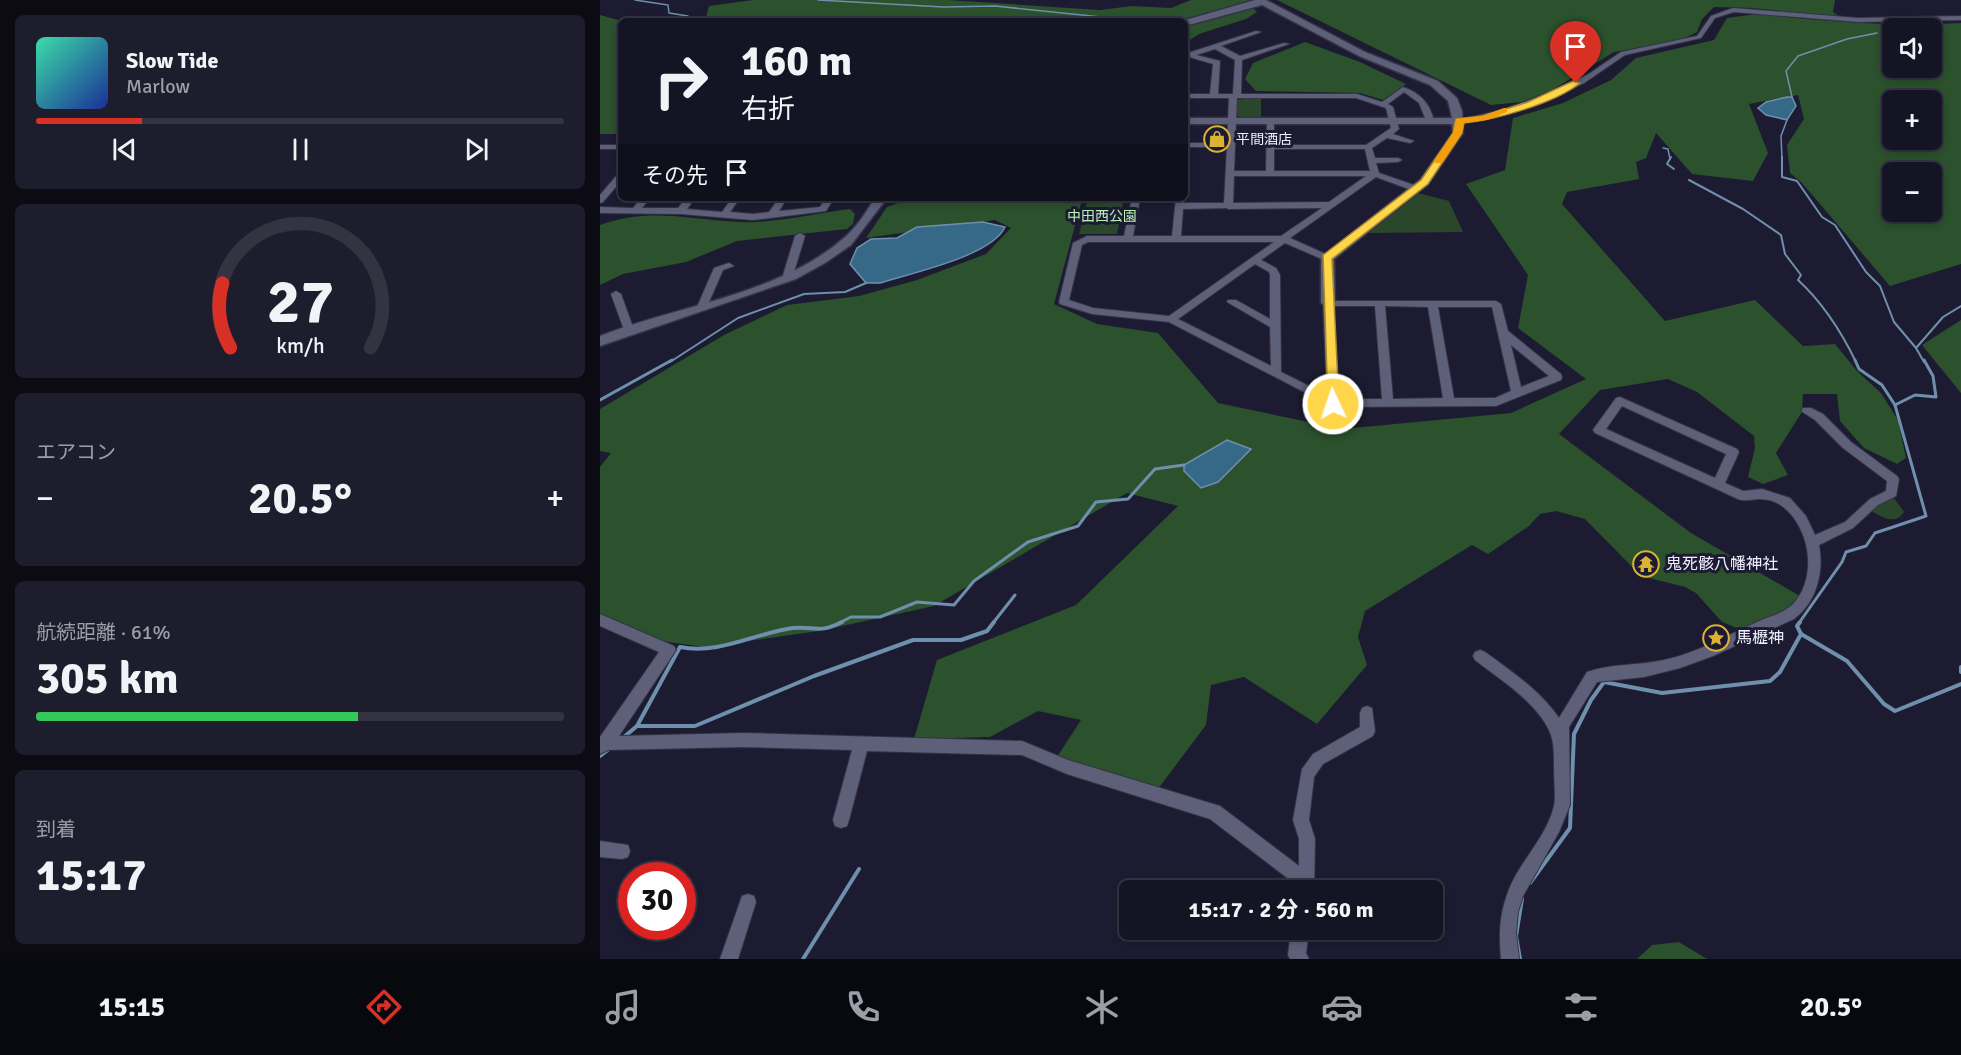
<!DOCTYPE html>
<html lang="ja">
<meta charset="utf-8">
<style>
:root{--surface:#151425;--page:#1e1d2d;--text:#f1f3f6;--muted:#9d9ea7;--line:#343342;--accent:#d93025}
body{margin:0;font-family:Signika,"Noto Sans JP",sans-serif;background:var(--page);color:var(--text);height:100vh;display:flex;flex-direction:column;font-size:22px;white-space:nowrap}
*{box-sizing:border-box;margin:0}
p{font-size:20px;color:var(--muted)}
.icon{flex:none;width:33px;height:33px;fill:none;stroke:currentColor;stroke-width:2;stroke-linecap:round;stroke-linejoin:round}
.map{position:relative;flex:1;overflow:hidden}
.details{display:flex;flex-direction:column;gap:15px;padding:15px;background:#0c0b14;width:600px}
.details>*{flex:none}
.hud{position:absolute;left:18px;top:18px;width:570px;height:183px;border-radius:9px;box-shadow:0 3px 9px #0003,0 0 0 2px var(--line);background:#151425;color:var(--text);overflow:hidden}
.buttons{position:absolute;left:1282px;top:18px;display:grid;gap:12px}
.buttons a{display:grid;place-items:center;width:60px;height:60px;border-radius:9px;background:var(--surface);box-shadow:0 3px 9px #0003,0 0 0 2px var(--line);font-size:30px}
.speed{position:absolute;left:18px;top:862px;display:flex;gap:12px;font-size:30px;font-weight:700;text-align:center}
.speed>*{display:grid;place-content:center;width:78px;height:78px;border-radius:50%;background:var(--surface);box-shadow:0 3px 9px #0003,0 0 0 2px var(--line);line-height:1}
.speed .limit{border:9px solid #d22;background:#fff;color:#111}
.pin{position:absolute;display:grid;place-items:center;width:51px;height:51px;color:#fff;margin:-62px -26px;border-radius:50% 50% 50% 0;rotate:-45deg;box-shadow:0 0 6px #0007}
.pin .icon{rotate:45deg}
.me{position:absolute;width:66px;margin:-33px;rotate:357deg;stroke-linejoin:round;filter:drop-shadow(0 0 4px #0008)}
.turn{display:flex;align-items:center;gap:21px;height:126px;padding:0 24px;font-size:27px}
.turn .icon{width:78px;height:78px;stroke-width:2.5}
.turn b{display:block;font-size:42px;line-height:51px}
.then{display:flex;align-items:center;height:57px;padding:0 24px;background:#0003;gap:12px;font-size:22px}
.big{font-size:45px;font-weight:700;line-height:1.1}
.details .card{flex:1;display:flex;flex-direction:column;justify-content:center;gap:9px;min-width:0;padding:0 21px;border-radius:9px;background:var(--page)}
.details .dial{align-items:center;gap:0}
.dial svg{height:156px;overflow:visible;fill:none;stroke:var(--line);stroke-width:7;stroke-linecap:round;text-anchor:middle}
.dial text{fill:var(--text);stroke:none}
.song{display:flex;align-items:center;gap:18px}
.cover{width:72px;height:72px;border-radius:9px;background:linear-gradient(135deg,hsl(160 70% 55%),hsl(230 70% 35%))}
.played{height:6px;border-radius:3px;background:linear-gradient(90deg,var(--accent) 20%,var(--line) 20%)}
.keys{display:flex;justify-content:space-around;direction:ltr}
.heat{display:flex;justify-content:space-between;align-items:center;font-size:33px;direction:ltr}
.charge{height:9px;border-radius:4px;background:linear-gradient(90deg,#34c759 61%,var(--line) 0)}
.trip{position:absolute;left:519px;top:880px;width:324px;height:60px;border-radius:9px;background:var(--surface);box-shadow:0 3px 9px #0003,0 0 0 2px var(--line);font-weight:700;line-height:60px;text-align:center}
.dock{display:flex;height:96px;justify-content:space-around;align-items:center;background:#08080f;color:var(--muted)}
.dock .icon{width:42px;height:42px}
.dock .on{color:var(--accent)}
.dock b{font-size:27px;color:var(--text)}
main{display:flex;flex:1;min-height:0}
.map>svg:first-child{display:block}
.green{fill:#2b472b}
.forest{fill:#2b512d;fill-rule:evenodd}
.water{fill:#366888;stroke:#6e90ac;stroke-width:1.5}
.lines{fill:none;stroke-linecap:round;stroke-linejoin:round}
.stream-far3{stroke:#6e90ac;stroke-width:1.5}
.stream-far2{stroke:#6e90ac;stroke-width:2}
.stream-far1{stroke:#6e90ac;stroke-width:3}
.stream{stroke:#6e90ac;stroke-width:4}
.street-casing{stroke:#353446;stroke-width:2}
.secondary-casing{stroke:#353446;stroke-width:3}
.street{fill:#5e5f79;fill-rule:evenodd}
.secondary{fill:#5e5f79;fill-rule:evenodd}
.route{fill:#ffd54a;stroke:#a68a30;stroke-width:1.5}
.slow{fill:#f59e0b}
.labels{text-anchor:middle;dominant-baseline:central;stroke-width:6;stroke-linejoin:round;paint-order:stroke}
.far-poi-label{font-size:14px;fill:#efefff;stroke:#1c1b31;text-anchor:start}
.far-park-label{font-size:14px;fill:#b6f4b6;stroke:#1c1b31}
.poi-label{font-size:16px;fill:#efefff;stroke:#1c1b31;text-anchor:start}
</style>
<main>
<section class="details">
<div class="card">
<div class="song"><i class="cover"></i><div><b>Slow Tide</b><p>Marlow</p></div></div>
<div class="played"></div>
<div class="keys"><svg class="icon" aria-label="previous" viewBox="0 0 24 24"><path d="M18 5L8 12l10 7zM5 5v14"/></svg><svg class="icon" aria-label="pause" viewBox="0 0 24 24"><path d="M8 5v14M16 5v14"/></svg><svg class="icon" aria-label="next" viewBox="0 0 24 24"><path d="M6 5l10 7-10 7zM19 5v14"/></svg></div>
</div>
<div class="card dial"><svg viewBox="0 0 100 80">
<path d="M14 69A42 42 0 1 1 86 69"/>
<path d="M14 69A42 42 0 0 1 10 36" stroke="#d93025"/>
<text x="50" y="56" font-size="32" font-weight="700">27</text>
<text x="50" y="72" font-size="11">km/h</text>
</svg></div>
<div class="card"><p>エアコン</p>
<div class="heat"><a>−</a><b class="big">20.5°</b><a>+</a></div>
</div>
<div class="card"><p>航続距離 · 61%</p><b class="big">305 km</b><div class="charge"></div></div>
<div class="card"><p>到着</p><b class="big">15:17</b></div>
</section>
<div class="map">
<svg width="1361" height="959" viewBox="0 0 1361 959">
<rect width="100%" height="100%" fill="#1c1b31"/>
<g class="green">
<path d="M661,97V118H642L635,114L636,100Z"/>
<path d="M818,193L849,201L863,232L767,233Z"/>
<path d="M488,198H524L517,234H479Z"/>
<path d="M1291,494L1304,512C1295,526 1281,517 1270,510Z"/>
</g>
<g class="forest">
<path d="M153,0H348L500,10L532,6L571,8L591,0H649L648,3L576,21H105L109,6Z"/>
<path d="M677,0H1235L1233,12L1240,17L1152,8L1114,7L1102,19L1097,32L1081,40L1014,52L952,90L922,102L891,105Z"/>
<path d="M647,9H654L657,12L646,19L599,34L585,43V26Z"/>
<path d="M1156,14C1226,21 1290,27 1361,23V264L1290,286L1202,183L1190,173L1187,145L1204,119L1198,95L1149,104L1168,153L1153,181L1092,174L1056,133L1046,158L1036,162L1039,179L967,192L962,204L1065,321L1155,300L1203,346L1235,344L1257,371L1281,393L1298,420L1306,458L1297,464L1264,448L1240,421L1237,394H1203L1202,412L1176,453L1188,475L1163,484L1148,477L1155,448L1154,436L1097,392L1068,379L1000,390L959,434L1091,533L1200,596L1183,612L1147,632L1122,622L1096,593L1085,587L1041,576L985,519L956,511L940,514L929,526L888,554L872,545L765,611L758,637L767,665L717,724L644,677L611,685L606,725L555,793L457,757L481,720L438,711L390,737L314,739L337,660L476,605L578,506L527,493L334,606L219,631L105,647L61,641L0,617V467L11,453L0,451V409L124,335L187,305L259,296L317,280L386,254L411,228L395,220L266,238L287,207L312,198L481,203L454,304L497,324L558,333L618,403L742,429L911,413L986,379L918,328L928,275L866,184L905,170L913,118L963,103L1011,80L1036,58L1114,40L1127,18ZM1293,28H1332V68H1293ZM1293,100H1332V140H1293ZM1293,172H1332V212H1293Z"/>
<path d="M0,15L22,21L21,128L15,134H0Z"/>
<path d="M705,42L760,62L806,84L783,100L760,93L656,91L645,79L653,63Z"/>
<path d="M250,209L255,214L253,224L247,229L137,241L86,262L23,274L0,285V225C52,207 88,220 140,222C170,224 218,213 250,209Z"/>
<path d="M1361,320V393L1322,345Z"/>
<path d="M1079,942L1107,959H1037L1052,945Z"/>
</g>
<g class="water">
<path d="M1187,97H1192L1196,106L1187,120L1166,115L1158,108L1166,102Z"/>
<path d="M383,222L405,227C392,256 311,273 280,283H266L250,264L257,248L271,239L297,238L317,227Z"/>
<path d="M627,440L651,449L618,482L601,488L584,471V465Z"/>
</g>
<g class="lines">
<g class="stream-far3">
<path d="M35,0L68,5L69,13L88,16L89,21"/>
<path d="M218,0L343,7L395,6L521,19"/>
<path d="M1192,97L1186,71L1198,56L1247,39L1277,33"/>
<path d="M1063,148L1068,149L1070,159"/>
<path d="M1182,159L1181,136L1187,120"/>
</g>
<g class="stream-far2">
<path d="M1071,157L1067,164L1074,169"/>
<path d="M1182,157V177L1197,181L1222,217L1235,225L1266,272L1280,286L1294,322L1316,348"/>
<path d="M1089,180L1143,209L1181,235L1185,254L1201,275L1198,280C1223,303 1241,331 1256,362"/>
<path d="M70,362L138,318L204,294L245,292L266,283"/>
<path d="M1324,362L1316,348L1343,317L1361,306"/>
</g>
<g class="stream-far1">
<path d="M0,400L72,360"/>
<path d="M1295,405L1315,395L1336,397L1333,376L1324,360"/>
<path d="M239,623L251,617H280L317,602L354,605L374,581L428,542L478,526L496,502L528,499L555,469L584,465"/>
<path d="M393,623L415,595"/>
<path d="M1199,623L1242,562L1246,552L1266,546L1275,533L1326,516L1295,405L1282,385L1259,369L1255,360"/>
</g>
<g class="stream">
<path d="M1201,634L1247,661L1284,704L1295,711L1361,684"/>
<path d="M1361,667V672"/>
<path d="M37,726L80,647C119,655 155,633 193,628C215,626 219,634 242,622"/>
<path d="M24,737L37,726H95L214,676L313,640H361L387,631L394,622"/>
<path d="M0,756L9,749"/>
<path d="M930,883L970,828L974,734L991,700L1004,682L1062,693L1170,681L1180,672L1201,634L1197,626L1200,622"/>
<path d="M203,959L259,869"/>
<path d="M920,959L916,936L922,899"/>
</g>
<g class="street-casing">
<g id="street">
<path d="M1133,8L1258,18L1361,16V20L1258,22L1134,12L1115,18L1101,38L1025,55L984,83L950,99L891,118L859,123L855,121L905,109L963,88L990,73L1021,52L1097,36L1111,16Z"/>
<path d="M656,31L661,32L621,46L640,56L684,43L689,44L642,60L641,94H757L782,102L803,87C820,93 830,103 834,121L827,123L819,103L804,92L788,104L793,107L799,129L793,134L814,141L810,143L787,138L772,148L775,158H798L802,160L798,162L776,163L779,173L820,187V191H814L776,177L690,238L730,256V260H724L685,243L661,260L676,268L680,275L681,372L727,395L723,303L724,301H896L901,304L908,331L961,374L962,377L961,380L896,406L733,407L569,322L492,314L460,304L459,302L473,243L487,236H524L532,198H540L533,236H572L576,198H584V203H624L627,147H585V143H627L629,98H585V94H610L613,64L586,56L585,54ZM615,49L635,60L633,94H618L620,61L596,55ZM637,98H756L786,108L791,128L766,145H674V121L667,119L666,171H634ZM674,149H765L770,171H674ZM634,176H766L729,202L633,203ZM627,208L628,209L722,208L681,236H581L583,209ZM488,242H674L569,316L493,308L469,300L482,245ZM655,264L669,272L670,275V319L636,300H628L627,302L670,327L671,366L578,319ZM733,306H775L782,399H738ZM785,306L828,307L843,398L793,399ZM838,307H892L911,391L895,398H854ZM911,345L949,376L921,387Z"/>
<rect x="0" y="145" width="21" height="4"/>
<path d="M21,173V181L3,202L0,203V195L18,174Z"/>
<path d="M41,198H50L42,208H78L86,198H95L87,209L122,212L132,198H140L130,212L153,214L169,212L179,198H187L179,211L220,207L226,198H234L226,211L153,220L81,214L0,213V207L33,208Z"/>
<path d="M200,233L205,236L193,275L188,278L185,277L183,275L195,236Z"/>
<path d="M129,263L134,266L123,270L106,309H98L97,307L114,268Z"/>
<path d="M16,291L21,294L34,330L33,332H25L24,330L11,294Z"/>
<path d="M1020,397L1137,449L1139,452L1125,483L1143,491L1162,489L1190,498L1206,516L1215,535L1245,522L1270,499L1286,491L1287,481L1243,448L1215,420L1201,411L1203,408H1211L1223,414L1251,442L1297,476L1299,479L1296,496L1278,505L1253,528L1219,545C1224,572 1217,602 1194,619L1113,656L1080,668L1044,677L997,682L969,727L970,805L959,832L923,896L918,912L916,933L919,959H901C899,937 899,917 907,895C917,864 946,839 954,806C956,795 954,781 954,769C954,747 955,736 941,717C924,694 898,678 875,660L873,656L875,652L880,650L885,652C912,672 940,690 959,718L987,672C1011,663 1038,666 1064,660C1097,653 1126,636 1157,622C1169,616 1183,614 1193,604C1205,591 1209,574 1208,557C1206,531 1189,499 1160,499C1152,499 1145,502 1138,499L995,433L993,430L995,427L1016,398ZM1022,406L1126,454L1115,478L1006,429Z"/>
<path d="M0,614L74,646L76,650L19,736L143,733L422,741L468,760L620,806L699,866V839L693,820L702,769L713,754L760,727V713L762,708L767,706L772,708L775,731L773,736L723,764L714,777L709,820L715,839L714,891H698V886L610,819L467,774L422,755L267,751L249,820L247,826L241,828L235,826L233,820L252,750L143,747L8,750L0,754V737L59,652L0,626Z"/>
<path d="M0,841L28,845L30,851L28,857L22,859L0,857Z"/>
<path d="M148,894L154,896L156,902L138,959H120L142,896Z"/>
<path d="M691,930H709L706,953L709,959H690L688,955Z"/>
</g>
</g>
<g class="secondary-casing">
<g id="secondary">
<path d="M655,0H666L765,52L838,81L857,98L862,111L863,133L828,184L734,259L735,303L728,307L721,303V258L820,180L853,133L852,124H585V118H852L848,101L830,85L759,56L662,5L585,26V21H582Z"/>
<path d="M275,198H287L251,245L225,263L196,279L0,346V336C79,305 178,295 244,238C257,227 266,212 275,198Z"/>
</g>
</g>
<use href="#street" class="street"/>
<use href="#secondary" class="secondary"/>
</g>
<path class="route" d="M973,81L980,83C956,103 895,120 864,123L862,133L828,184L732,259L739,404L733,408L728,407L723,255L821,180L853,133L856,119L883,116L928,102Z"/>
<path class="slow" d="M904,108H907V112L887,120L864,123L862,133L842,163H835L834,161L853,133L856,119L882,116Z"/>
<defs>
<g id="shop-ring" transform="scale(1.35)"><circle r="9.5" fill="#1c1b31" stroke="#dbb233" stroke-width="1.5"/><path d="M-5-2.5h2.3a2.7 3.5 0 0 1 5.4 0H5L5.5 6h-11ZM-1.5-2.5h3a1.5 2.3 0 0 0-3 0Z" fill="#dbb233"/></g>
<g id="temple-ring" transform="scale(1.35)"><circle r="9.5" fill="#1c1b31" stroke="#dbb233" stroke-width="1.5"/><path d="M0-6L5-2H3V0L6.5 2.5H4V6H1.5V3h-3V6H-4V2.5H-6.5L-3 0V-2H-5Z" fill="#dbb233"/></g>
<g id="sight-ring" transform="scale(1.35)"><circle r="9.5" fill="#1c1b31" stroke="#dbb233" stroke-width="1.5"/><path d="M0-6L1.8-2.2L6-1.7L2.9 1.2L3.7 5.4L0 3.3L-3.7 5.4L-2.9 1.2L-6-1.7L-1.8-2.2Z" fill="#dbb233"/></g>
</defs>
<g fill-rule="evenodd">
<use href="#shop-ring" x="617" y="139"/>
<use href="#temple-ring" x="1046" y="564"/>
<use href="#sight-ring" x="1116" y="638"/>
</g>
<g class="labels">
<g class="far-poi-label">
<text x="636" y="139">平間酒店</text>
</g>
<g class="far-park-label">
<text x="502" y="216">中田西公園</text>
</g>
<g class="poi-label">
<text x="1066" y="564">鬼死骸八幡神社</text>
<text x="1136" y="638">馬櫪神</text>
</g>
</g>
</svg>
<div class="buttons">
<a><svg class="icon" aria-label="sound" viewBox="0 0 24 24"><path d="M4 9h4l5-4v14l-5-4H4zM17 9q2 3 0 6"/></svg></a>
<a>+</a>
<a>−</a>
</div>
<div class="speed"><div class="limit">30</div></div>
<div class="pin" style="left:976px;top:83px;background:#d93025"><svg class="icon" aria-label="arrive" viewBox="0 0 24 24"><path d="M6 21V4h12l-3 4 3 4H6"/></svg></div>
<svg class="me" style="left:733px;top:404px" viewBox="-20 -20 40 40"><circle r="17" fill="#ffd54a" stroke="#fff" stroke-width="3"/><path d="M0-11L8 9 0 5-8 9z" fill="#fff"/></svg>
<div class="trip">15:17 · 2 分 · 560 m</div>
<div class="hud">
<div class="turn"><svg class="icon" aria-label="right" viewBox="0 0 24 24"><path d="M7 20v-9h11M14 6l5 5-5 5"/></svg><div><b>160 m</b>右折</div></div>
<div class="then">その先<svg class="icon" aria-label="arrive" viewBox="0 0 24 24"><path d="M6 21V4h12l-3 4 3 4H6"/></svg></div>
</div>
</div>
</main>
<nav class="dock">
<b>15:15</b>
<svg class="icon on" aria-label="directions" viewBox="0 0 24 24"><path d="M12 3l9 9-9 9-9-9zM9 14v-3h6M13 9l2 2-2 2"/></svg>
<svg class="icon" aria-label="music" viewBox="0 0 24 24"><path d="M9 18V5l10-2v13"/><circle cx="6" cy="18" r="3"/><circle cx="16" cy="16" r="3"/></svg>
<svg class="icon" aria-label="phone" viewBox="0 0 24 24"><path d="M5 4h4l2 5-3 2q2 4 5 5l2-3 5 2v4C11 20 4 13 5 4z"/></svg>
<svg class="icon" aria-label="climate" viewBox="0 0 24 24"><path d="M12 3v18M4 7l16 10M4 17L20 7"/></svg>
<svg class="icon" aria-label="car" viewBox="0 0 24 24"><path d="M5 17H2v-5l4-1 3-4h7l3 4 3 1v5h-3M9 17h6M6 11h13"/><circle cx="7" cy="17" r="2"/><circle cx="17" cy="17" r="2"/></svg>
<svg class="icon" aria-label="filters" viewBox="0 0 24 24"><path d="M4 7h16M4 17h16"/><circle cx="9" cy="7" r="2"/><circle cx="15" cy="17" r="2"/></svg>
<b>20.5°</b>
</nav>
